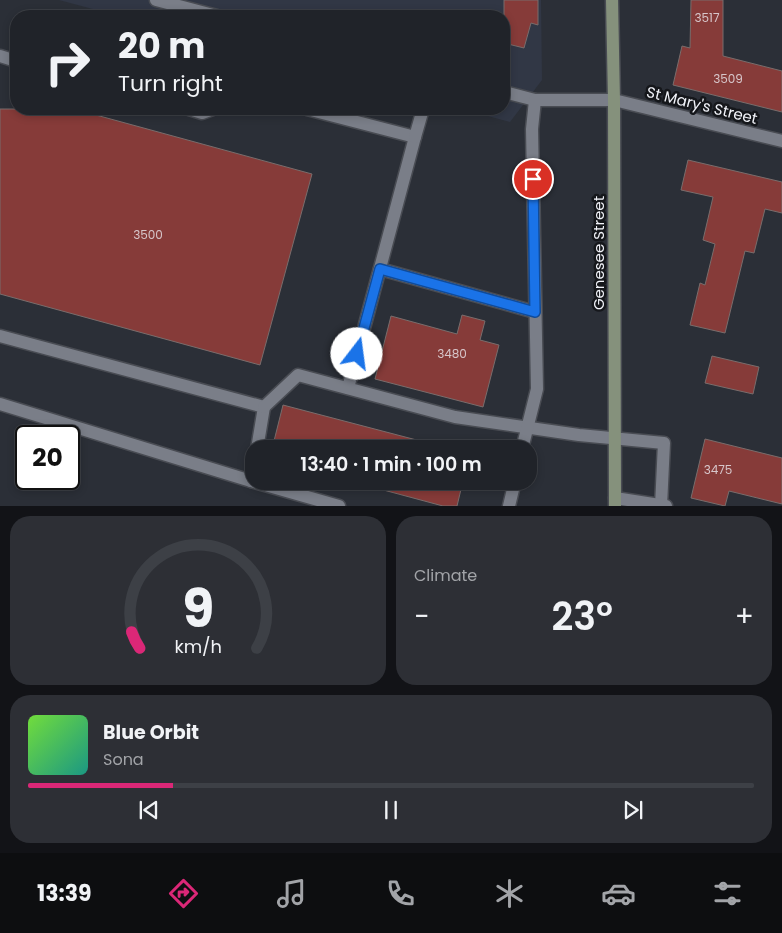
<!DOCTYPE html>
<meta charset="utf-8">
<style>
:root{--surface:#202329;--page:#2d2f35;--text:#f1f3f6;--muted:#a2a4a8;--line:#3d4046;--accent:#db2777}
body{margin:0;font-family:Poppins,sans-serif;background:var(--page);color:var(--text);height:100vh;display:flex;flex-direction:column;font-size:19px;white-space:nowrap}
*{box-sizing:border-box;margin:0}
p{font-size:16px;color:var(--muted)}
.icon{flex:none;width:28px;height:28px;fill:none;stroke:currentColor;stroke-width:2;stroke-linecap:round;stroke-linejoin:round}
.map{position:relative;height:506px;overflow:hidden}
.drawer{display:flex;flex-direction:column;gap:10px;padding:10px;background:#121317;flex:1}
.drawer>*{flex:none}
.guide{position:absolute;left:10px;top:10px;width:500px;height:105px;border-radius:20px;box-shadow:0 2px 8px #0003,0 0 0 1px var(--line);background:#202329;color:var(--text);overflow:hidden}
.speed{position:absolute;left:15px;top:425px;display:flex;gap:10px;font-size:25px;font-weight:700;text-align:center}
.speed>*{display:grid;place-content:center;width:65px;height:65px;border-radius:50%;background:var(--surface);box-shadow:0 2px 8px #0003,0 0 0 1px var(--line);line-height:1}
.speed .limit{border:2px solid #111;border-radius:8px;background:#fff;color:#111}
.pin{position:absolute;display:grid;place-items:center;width:42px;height:42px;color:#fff;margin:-21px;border:2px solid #fff;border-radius:50%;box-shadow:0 1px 5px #0007}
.me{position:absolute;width:55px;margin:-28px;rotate:15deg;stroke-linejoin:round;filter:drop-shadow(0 0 4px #0008)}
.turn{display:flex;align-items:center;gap:18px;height:105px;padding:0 25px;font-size:22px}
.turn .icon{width:65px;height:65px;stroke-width:2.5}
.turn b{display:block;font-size:35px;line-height:42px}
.big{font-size:38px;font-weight:600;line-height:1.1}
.drawer .card{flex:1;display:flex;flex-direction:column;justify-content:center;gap:8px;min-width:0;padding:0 18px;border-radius:20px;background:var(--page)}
.drawer .dial{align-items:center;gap:0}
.dial svg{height:130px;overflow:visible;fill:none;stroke:var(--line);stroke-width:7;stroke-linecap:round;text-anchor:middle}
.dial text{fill:var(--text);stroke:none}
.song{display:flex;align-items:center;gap:15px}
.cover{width:60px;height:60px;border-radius:8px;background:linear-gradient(135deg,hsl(100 70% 55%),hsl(170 70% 35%))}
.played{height:5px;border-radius:2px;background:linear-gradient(90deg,var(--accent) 20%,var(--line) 20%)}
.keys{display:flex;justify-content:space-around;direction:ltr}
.heat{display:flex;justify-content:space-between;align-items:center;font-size:28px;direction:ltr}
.drawer .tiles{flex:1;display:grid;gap:10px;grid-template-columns:1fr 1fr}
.card:last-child{grid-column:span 2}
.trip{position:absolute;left:245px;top:440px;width:292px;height:50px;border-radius:20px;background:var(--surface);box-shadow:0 2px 8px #0003,0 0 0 1px var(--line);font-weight:600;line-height:50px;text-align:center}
.tab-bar{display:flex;height:80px;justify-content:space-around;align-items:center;background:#0d0e10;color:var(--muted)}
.tab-bar .icon{width:35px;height:35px}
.tab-bar .on{color:var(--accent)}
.tab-bar b{font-size:22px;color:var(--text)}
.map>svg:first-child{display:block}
.built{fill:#313745}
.building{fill:#863b39;stroke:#796d6c}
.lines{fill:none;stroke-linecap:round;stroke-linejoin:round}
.lane-casing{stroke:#494c53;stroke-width:15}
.street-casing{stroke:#494c53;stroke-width:15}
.secondary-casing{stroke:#494c53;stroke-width:15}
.lane{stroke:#7a7e88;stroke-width:12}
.street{stroke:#7a7e88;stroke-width:12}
.secondary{stroke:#85917c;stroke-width:12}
.route-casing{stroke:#114b97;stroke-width:12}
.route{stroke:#1a73e8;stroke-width:9}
.labels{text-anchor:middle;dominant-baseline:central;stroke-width:5;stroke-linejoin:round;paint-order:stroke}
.number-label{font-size:12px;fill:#d7c6ca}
.street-label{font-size:15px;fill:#f2f4fa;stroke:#15171b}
</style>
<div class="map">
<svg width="782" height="506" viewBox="0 0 782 506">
<rect width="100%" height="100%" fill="#2b2f37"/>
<path class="built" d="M59,0H541L542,80L510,122L462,109H504V16H119Z"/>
<g class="building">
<path d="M504,0H538V25L531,23L524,48L504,43Z"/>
<path d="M691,0H723V56L782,71V112L673,85L682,46L690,48Z"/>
<path d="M0,109H74L312,174L260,365L0,294Z"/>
<path d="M688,160L782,182V213L765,209L754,253L745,251L725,333L690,325L700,283L705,285L715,244L703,240L713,197L681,190Z"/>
<path d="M462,315L485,321L480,340L499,345L483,407L375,379L391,316L457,334Z"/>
<path d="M712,356L759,367L753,394L705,383Z"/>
<path d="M283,405L451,449H272Z"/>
<path d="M705,439L782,458V504L729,491L725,506L691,498Z"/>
<path d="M350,481H463L457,506H443Z"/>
</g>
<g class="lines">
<g class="lane-casing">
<g id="lane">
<path d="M156,0L217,16"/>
<path d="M0,56L16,61"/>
<path d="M504,92L535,100"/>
<path d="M189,109L202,113L213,109"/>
<path d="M307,109L415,137L348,388"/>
<path d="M415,137L423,109"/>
<path d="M380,269L535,312"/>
<path d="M0,336L264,407L257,449"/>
<path d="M0,404L251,481L339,506"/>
<path d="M264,407L298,375L455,417L579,435L664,443L661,506"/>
<path d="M522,449L537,389L532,129L535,100H614"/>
<path d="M251,481L254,464"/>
<path d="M615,498L666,506"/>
<path d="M509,506L515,481"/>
</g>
</g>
<g class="street-casing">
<path id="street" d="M614,100L782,141"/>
</g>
<g class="secondary-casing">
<path id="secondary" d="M612,0L614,100L615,506"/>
</g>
<use href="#lane" class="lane"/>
<use href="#street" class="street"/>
<use href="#secondary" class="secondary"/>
</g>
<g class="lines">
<g class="route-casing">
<path id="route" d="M357,354L380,269L535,312L533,179"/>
</g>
<use href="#route" class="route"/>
</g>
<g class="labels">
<g class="number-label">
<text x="707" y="17">3517</text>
<text x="728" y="78">3509</text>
<text x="148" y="234">3500</text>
<text x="452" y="353">3480</text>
<text x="718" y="469">3475</text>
</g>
<g class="street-label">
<text transform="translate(702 105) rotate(14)">St Mary's Street</text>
<text transform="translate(598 253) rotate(-90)">Genesee Street</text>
</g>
</g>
</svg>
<div class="speed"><div class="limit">20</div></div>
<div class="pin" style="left:533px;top:179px;background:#d93025"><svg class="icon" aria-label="arrive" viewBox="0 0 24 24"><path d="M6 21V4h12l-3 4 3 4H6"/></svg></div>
<svg class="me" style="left:357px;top:354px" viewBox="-20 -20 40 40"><circle r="19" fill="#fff"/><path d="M0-13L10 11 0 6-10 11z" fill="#1a73e8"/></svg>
<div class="trip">13:40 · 1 min · 100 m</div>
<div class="guide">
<div class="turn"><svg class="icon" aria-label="right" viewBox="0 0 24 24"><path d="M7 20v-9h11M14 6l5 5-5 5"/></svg><div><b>20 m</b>Turn right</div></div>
</div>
</div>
<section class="drawer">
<div class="tiles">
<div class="card dial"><svg viewBox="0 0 100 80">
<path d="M14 69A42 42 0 1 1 86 69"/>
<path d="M14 69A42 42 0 0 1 9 59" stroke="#db2777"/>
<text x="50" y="56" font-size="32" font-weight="700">9</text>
<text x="50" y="72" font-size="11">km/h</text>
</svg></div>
<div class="card"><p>Climate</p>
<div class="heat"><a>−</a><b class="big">23°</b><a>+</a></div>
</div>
<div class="card">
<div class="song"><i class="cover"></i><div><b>Blue Orbit</b><p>Sona</p></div></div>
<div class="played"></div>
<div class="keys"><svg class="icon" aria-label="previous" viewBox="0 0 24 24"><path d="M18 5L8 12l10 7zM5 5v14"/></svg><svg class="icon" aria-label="pause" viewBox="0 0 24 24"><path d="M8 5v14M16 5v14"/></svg><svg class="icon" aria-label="next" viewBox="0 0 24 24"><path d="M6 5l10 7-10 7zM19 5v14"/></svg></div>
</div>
</div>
</section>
<nav class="tab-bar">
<b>13:39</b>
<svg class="icon on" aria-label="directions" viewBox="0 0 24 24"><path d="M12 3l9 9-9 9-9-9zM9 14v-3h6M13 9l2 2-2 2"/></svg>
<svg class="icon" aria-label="music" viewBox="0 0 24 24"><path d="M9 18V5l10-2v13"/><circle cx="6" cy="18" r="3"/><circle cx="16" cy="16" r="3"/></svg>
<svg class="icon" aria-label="phone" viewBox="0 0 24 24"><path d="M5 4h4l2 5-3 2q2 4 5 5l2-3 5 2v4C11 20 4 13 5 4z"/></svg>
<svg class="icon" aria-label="climate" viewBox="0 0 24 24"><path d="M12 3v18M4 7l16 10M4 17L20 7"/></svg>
<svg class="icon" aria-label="car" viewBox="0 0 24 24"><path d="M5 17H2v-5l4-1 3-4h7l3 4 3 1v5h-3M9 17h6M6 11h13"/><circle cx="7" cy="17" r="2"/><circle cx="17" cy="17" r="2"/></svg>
<svg class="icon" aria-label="filters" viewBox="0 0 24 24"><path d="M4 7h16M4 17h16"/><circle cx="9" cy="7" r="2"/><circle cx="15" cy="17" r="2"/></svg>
</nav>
